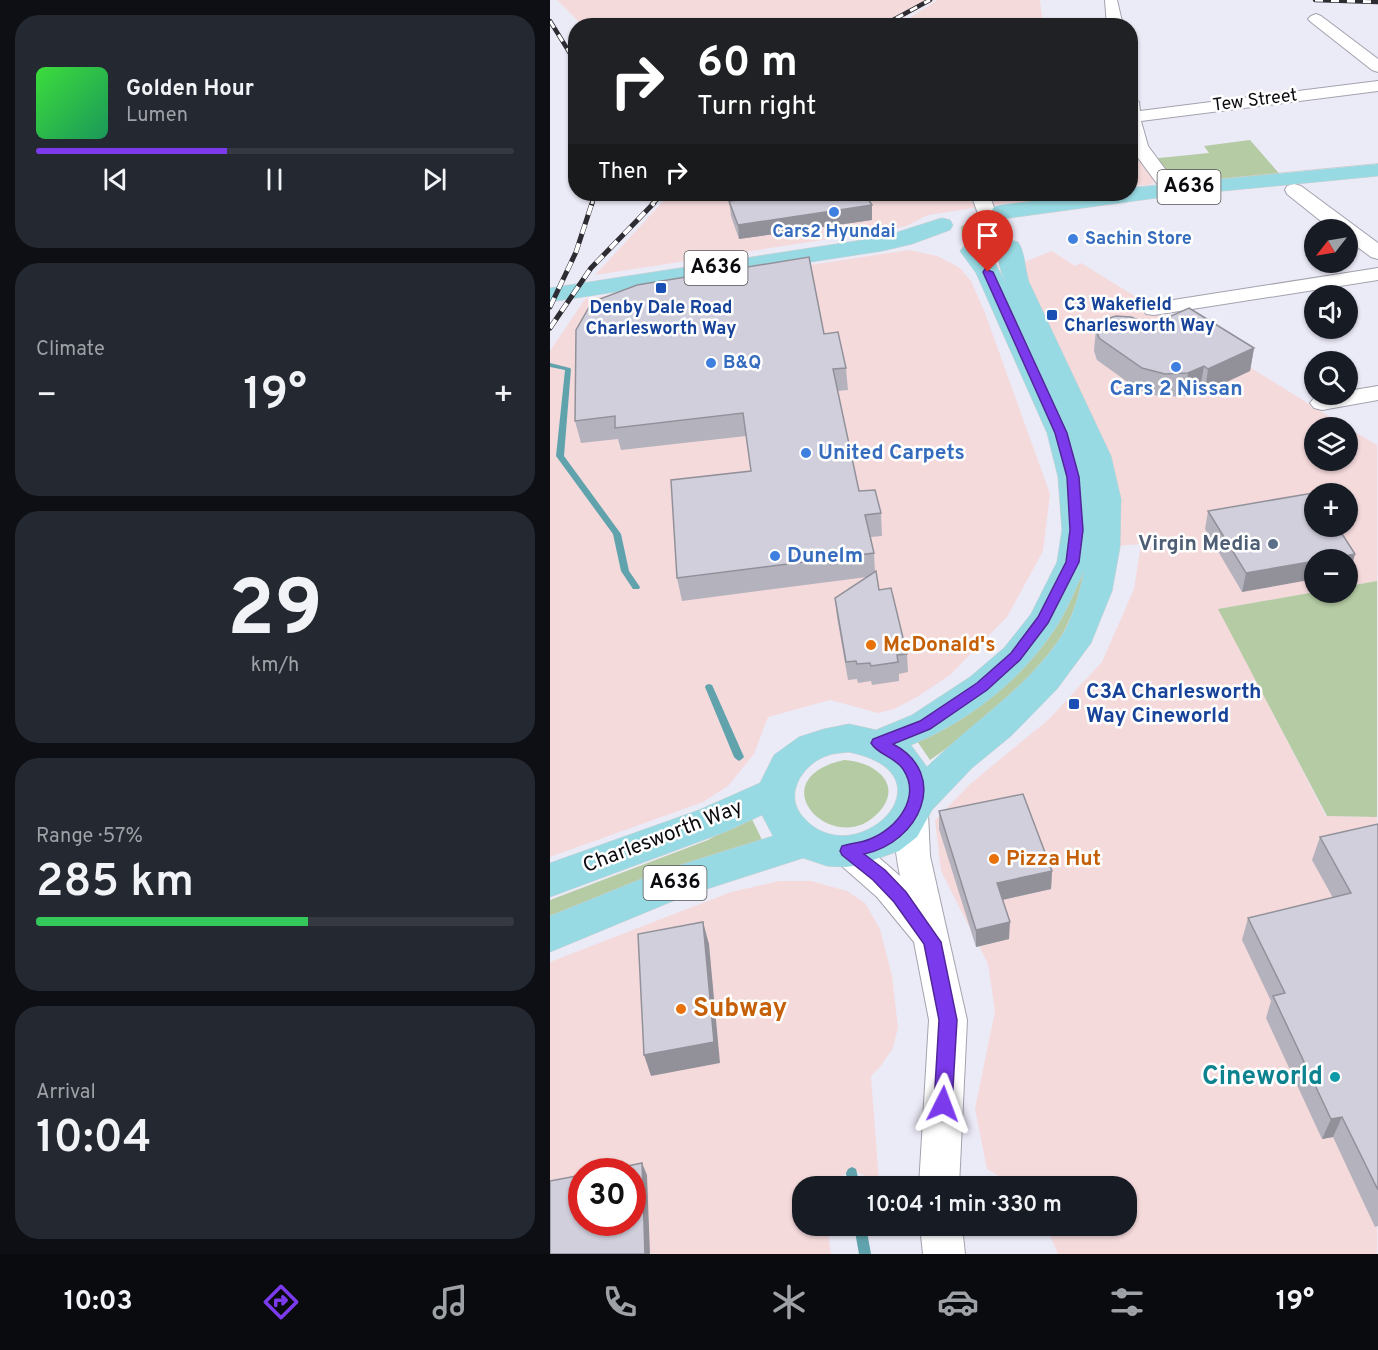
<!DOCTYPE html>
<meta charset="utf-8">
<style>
:root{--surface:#171b24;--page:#242831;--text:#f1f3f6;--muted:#9ea1a6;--line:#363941;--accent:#7c3aed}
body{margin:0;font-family:Overpass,sans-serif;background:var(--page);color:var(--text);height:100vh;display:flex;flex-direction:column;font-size:22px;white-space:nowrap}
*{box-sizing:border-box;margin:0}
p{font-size:20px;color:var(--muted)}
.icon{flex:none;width:33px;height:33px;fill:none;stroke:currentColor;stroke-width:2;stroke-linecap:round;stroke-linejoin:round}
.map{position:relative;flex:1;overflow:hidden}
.drawer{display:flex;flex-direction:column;gap:15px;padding:15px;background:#0d0f14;width:550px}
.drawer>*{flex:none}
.banner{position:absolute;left:18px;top:18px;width:570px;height:183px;border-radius:24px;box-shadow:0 2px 4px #0004;background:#202124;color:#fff;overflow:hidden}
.needle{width:39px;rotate:239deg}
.tools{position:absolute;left:754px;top:219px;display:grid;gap:12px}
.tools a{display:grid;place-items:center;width:54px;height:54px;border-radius:50%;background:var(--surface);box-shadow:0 2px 4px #0004;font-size:30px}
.speed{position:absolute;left:18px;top:1158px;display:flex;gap:12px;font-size:30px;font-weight:700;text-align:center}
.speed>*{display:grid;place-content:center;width:78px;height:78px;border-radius:50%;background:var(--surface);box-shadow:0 2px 4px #0004;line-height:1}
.speed .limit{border:9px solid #d22;background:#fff;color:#111}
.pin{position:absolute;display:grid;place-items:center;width:51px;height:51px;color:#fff;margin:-62px -26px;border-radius:50% 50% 50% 0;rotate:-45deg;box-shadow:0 0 6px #0007}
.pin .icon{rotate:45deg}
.me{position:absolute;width:66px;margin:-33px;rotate:3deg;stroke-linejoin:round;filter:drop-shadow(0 0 4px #0008)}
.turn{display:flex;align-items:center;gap:21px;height:126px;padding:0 30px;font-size:27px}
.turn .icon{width:78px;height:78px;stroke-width:2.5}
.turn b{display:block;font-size:42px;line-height:51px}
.then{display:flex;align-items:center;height:57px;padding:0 30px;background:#0003;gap:12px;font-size:22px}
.big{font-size:45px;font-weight:600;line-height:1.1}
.drawer .tile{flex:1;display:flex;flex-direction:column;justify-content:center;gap:9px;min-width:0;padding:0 21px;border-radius:24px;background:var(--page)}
.drawer .dial{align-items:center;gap:0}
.dial b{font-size:78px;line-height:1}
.song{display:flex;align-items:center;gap:18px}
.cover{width:72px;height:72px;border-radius:9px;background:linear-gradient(135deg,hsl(120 70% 55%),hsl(150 70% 35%))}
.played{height:6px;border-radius:3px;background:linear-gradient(90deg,var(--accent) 40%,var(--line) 40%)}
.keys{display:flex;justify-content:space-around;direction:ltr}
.heat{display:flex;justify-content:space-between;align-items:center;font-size:33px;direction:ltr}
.charge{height:9px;border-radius:4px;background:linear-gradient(90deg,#34c759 57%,var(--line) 0)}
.trip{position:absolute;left:242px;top:1176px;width:345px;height:60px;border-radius:24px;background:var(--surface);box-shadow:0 2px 4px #0004;font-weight:600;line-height:60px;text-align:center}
.menu{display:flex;height:96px;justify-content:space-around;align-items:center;background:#090b0e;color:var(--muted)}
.menu .icon{width:42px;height:42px}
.menu .on{color:var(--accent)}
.menu b{font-size:27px;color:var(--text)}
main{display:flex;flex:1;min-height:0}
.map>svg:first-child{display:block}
.commercial{fill:#f5dadc;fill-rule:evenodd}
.green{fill:#b5cba3}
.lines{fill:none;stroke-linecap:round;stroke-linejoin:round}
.stream{fill:#60a3ad;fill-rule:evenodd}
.minor-casing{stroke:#a3a2ae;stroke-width:2}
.primary-casing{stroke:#cececf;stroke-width:1}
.minor{fill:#fff;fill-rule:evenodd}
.primary{fill:#98dae3;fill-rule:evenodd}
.rail-far1-casing{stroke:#2d2c32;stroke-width:4.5}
.rail-casing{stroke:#2d2c32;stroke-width:5}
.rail-far1{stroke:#fff;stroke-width:3;stroke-dasharray:8;stroke-linecap:butt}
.rail{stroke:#fff;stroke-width:4;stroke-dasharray:10;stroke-linecap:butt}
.wall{fill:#b4b2bd}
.shaded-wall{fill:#92919a}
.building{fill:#d1cfdc;stroke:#92919a;stroke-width:1.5}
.route{fill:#7c3aed;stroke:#51269a;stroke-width:1.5}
.shop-dot{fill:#3f7fe0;stroke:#fff;stroke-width:2}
.transit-dot{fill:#1a4fb4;stroke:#fff;stroke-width:2}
.service-dot{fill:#5c6f8a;stroke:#fff;stroke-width:2}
.food-dot{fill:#e8710a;stroke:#fff;stroke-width:2}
.culture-dot{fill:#0f9aa8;stroke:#fff;stroke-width:2}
.labels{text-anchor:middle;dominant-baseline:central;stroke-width:5;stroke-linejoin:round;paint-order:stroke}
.far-street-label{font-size:18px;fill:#0b0b0f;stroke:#fff}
.far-shop-label{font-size:18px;font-weight:bold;fill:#366cbe;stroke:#fff;text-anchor:start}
.far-transit-label{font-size:18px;font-weight:bold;fill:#164399;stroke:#fff;text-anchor:start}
.shield{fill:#fff;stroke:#545457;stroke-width:1.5}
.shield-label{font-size:20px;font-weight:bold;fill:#0b0b0f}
.shop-label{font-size:21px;font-weight:bold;fill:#366cbe;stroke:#fff;text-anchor:start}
.service-label{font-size:21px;font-weight:bold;fill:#4e5e75;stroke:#fff;text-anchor:end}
.food-label{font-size:21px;font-weight:bold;fill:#c56008;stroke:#fff;text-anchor:start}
.transit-label{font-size:21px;font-weight:bold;fill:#164399;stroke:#fff;text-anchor:start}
.street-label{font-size:21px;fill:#0b0b0f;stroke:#fff}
.near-food-label{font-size:26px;font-weight:bold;fill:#c56008;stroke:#fff;text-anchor:start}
.near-culture-label{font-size:26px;font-weight:bold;fill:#0d838f;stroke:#fff;text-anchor:end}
</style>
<main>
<section class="drawer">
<div class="tile">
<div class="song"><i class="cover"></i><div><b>Golden Hour</b><p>Lumen</p></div></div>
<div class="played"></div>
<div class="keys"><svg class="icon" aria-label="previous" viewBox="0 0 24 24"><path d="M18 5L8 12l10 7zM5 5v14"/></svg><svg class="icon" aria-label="pause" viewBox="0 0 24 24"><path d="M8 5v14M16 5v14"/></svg><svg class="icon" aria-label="next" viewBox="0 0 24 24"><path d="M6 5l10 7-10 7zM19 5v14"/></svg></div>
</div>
<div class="tile"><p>Climate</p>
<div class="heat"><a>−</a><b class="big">19°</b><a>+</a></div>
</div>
<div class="tile dial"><b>29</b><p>km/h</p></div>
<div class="tile"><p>Range · 57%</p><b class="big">285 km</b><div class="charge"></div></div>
<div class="tile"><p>Arrival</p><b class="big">10:04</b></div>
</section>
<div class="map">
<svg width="828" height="1254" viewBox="0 0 828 1254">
<rect width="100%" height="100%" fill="#ebeaf7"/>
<g class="commercial">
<path d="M7,0H385L338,26L32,25Z"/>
<path d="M388,0H490L493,25H348Z"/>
<path d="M580,137L611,180L598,185H581Z"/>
<path d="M120,194H524L492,202L457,203L378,215L356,226L337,230L45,275Z"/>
<path d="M359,250L387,256L401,263L410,268L421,281L435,313L500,494L493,551L457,617L400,675L367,697L344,709L328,713L280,700L218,717L204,754L178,786L153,802L0,857V351L35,299Z"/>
<path d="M502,251L525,266L531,263L798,428H765V460H798V428L827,445V581L798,586V560H765V592L669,609L776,816L827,817V1254H508L496,1226H576V1186H465L437,1169L425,1109L445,1011L438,964L391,871L385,820L420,784L498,720L552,662L584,589L591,544L555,547L462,267ZM765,494H798V526H765Z"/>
<path d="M229,881H261L297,891L315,903L330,929L342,976L348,1027L343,1048L330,1067L321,1076L329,1182L304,1171L272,1183L273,1186H252V1226H277L281,1254H0V962L181,892ZM32,1172H82V1222H32Z"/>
</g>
<g class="green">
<path d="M700,140L734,179L621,189L599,159L659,153L654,146Z"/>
<path d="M434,218L449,221L458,227L456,235C443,244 425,244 412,234L411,227L419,221Z"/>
<path d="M545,498L533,590L511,638L478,680L422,730L380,760L367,741L391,731L417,714L474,663Z"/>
<path d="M827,581V817L777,816L668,609L765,592H798V586Z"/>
<path d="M294,760C322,761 355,783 329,812C285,861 206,780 294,760Z"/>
<path d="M200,815L215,846L0,920V900L158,840Z"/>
</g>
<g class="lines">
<g class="stream">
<path d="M0,363L20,368L21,369L14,456L71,534L79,571L90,587L89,589H83L71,571L63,534L6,456L15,370L0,367Z"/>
<path d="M159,684L162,685L163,687L194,757L192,759L189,761L186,759L184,757L155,687L156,685Z"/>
<path d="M302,1167L306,1169L310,1186H298L296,1173L298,1169Z"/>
<path d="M304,1226H316L321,1254H309Z"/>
</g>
<g class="minor-casing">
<g id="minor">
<path d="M555,0H567L573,26H557Z"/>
<path d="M766,14L771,16L828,59V72L822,70L761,22L758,19L761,16Z"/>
<path d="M828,81V91L591,121L598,146L630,189L628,193H614L580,147V97L589,102L590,111Z"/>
<path d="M744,184L751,186L828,243V259L821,257L798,240V230H782L737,194L735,190L737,186Z"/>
<path d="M421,194H439L445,210L442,214H428Z"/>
<path d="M828,268V280L604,315L596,314L593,309L596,304L604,303Z"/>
<path d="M828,386V400L772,410L764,408L760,403L764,398L780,394H798V391Z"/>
<path d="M362,800L374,804L378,813L380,856L417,1020L409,1186H369L379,1020L364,942L327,897L286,861L281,851L286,841L298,837L310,841L350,876C346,854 340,824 350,804Z"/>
<path d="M370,1226H412L415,1254H373Z"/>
</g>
</g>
<g class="primary-casing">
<g id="primary">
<path d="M828,164V176L621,196L452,219L444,217L441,212L444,207L452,205L539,194H580V188Z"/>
<path d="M392,218L400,220L403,225L400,230L362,244L332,251L0,302V288L332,237Z"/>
<path d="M460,240L468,242C475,252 475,270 479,282L561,456L571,499L570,547L562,591L541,643L507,689L461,736L422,768L382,810L367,837L349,851L309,865L296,867L277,866L253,858L135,896L0,952V916L111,871L223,836L212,815L175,832L0,897V863L149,810L210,783L224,755L249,737L274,729L299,724L326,730L362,715L420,677L454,648L481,614L507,562L512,530L508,477L497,433L426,273L410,251L414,246C438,240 450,272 459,291C453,278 443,255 452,242ZM534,571C530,591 524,614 514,632C480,687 422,722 377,767L361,745C418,722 471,680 505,629C517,611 525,590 534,571ZM299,752C410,775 304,877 253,817C233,795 252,765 276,756C283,753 292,753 299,752Z"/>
</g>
</g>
<use href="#minor" class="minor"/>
<use href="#primary" class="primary"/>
<g class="rail-far1-casing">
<g id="rail-far1">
<path d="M765,0L828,2"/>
<path d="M0,21L26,63"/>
<path d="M332,26L380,0"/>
<path d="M42,204L44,194"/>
<path d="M102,204L113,194"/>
</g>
</g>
<g class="rail-casing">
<g id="rail">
<path d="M0,307L26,252L42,203"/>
<path d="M0,328L41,268L104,203"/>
</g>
</g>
<use href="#rail-far1" class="rail-far1"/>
<use href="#rail" class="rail"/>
</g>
<g class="wall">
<path d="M179,201L322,205V220L189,239L181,216Z"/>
<path d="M601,325L704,348L700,371L655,392L650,389L635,396L612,397L590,391L547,360L544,351L546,328Z"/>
<path d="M274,334L296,368L298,390L287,391L309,491L331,513L332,536L321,537L324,553L325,572L329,590L357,654L358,672L349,674V681L322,685L321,681L308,683L307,679L298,680L287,617L285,598L317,577L132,601L127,578L201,471L196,436L71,450L68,439L31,443L25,421Z"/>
<path d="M658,511L805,554L800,572H798V560L692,592L655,529Z"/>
<path d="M389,811L502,871L501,889L453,900L459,939L426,947L389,829Z"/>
<path d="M828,824V1226L825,1227L783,1137L772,1139L716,1018L721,1001L692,940L698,918L783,898L762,860L770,837Z"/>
</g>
<g class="shaded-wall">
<path d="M322,205V220L189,239L188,225Z"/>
<path d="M704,348L700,371L655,392L658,369Z"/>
<path d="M654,366L650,389L635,396L638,373Z"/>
<path d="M805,554L800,572H798V560H773Z"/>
<path d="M765,561V579L692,592L696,573Z"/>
<path d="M502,871L501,889L447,901V883Z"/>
<path d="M153,922L159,944L170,1063L101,1076L94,1055Z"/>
<path d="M460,922L459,939L426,947V930Z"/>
<path d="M792,1117L783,1137L772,1139L781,1119Z"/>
<path d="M92,1163L97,1175L100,1254H95Z"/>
</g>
<g class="building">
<path d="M232,194H315L322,205L188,225L179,201Z"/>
<path d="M259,257L274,334L288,332L296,368L283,369L309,491L325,490L331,513L315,515L324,553L127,578L121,480L201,471L193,413L65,428V416L25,421L26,330L42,302L87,285Z"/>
<path d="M639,308L704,348L658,369L654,366L638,373L615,374L592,368L549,338L546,328L553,320L566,316L581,317L601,325Z"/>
<path d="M763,493L765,496V526H787L805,554L773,560H765V561L696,573L658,511Z"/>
<path d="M326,571L329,590L341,588L357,654L347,655L348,662L321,666L320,663L307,664L306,661L296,662L285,598Z"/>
<path d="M473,794L502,871L447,883L460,922L426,930L389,811Z"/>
<path d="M828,824V1190L792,1117L781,1119L723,996L735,993L698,918L801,893L770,837Z"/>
<path d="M153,922L164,1042L94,1055L88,934Z"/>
<path d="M92,1163L95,1254H0V1181L32,1175V1222H82V1172H49Z"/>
</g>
<path class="route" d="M435,269L443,272L517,433L529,477L533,530L529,562L498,623L470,660L437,690L380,729L343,744C401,775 369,843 314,854L335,870L356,892L391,942L407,1020L402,1104L400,1111L393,1113L387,1111L384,1104L389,1020L374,944L344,902L323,880L292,855L290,851L292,846C301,843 311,843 320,839C346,829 372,798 353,769C345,757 328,755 321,743L323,739L370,721L427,683L461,653L488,617L516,562L520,530L517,477L505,433L433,272Z"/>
<g class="shop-dot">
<circle cx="284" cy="212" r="6"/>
<circle cx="523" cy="239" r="6"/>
<circle cx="161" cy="363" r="6"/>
<circle cx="626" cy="367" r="6"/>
<circle cx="256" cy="453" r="6"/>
<circle cx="225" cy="556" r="6"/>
</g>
<g class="transit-dot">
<rect x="105" y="282" width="12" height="12" rx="3"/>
<rect x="496" y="309" width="12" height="12" rx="3"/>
<rect x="518" y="698" width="12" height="12" rx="3"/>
</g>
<circle class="service-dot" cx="723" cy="544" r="6"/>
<g class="food-dot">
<circle cx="321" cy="645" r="6"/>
<circle cx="444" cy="859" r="6"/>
<circle cx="131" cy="1009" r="6"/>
</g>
<circle class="culture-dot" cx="785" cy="1077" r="6"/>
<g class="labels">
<g class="far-street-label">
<text transform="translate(705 101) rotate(-7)">Tew Street</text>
</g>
<g class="far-shop-label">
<text x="284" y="232" text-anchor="middle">Cars2 Hyundai</text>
<text x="535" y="239">Sachin Store</text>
<text x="173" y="363">B&amp;Q</text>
</g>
<g class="far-transit-label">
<text x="514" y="305">C3 Wakefield<tspan x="514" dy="21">Charlesworth Way</tspan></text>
<text x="111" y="308" text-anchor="middle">Denby Dale Road<tspan x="111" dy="21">Charlesworth Way</tspan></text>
</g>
<g class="shield">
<rect x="607.5" y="170" width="63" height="34" rx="4.5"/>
<rect x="134.5" y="251" width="63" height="34" rx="4.5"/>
<rect x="93.5" y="866" width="63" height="34" rx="4.5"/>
</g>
<g class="shield-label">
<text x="639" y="187">A636</text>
<text x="166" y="268">A636</text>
<text x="125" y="883">A636</text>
</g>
<g class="shop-label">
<text x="626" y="389" text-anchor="middle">Cars 2 Nissan</text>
<text x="268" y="453">United Carpets</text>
<text x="237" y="556">Dunelm</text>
</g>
<g class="service-label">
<text x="711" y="544">Virgin Media</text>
</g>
<g class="food-label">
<text x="333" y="645">McDonald's</text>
<text x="456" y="859">Pizza Hut</text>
</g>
<g class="transit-label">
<text x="536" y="692">C3A Charlesworth<tspan x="536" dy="24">Way Cineworld</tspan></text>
</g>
<g class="street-label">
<text transform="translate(113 837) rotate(-21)">Charlesworth Way</text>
</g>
<g class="near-food-label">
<text x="143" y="1009">Subway</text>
</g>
<g class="near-culture-label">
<text x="773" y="1077">Cineworld</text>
</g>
</g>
</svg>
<div class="tools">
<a><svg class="needle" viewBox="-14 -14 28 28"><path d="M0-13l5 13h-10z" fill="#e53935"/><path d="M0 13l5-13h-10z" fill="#9ea1a6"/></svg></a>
<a><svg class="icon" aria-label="sound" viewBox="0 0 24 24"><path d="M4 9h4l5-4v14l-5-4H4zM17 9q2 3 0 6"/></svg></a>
<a><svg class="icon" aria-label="search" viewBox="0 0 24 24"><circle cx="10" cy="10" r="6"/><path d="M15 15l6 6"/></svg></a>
<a><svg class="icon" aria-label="layers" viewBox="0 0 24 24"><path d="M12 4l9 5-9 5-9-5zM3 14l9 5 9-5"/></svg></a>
<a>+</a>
<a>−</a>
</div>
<div class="speed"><div class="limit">30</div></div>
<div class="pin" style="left:438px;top:272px;background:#d93025"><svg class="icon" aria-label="arrive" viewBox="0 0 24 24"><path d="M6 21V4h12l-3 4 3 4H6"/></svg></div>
<svg class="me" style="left:393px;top:1104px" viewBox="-20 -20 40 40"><path d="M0-17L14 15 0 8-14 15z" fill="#7c3aed" stroke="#fff" stroke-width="4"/></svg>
<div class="trip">10:04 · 1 min · 330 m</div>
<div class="banner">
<div class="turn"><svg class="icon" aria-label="right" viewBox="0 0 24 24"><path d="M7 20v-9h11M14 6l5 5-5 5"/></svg><div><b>60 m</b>Turn right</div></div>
<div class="then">Then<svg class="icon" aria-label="right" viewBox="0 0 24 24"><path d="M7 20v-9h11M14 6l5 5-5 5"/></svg></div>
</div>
</div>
</main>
<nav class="menu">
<b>10:03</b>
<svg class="icon on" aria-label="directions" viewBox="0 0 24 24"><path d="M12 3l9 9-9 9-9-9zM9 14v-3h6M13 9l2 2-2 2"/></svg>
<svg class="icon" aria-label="music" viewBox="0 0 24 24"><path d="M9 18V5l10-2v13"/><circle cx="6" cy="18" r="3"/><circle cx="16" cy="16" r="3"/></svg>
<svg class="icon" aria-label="phone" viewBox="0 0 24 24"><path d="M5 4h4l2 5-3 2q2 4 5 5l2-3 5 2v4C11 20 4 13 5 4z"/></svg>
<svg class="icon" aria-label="climate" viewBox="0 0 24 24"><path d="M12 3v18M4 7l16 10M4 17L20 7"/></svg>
<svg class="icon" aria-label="car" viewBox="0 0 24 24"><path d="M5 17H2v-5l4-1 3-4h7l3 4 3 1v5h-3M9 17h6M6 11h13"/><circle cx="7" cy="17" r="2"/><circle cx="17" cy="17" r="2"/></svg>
<svg class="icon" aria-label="filters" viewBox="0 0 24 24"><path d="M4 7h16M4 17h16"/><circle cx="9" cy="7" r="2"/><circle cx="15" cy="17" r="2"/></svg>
<b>19°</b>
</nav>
